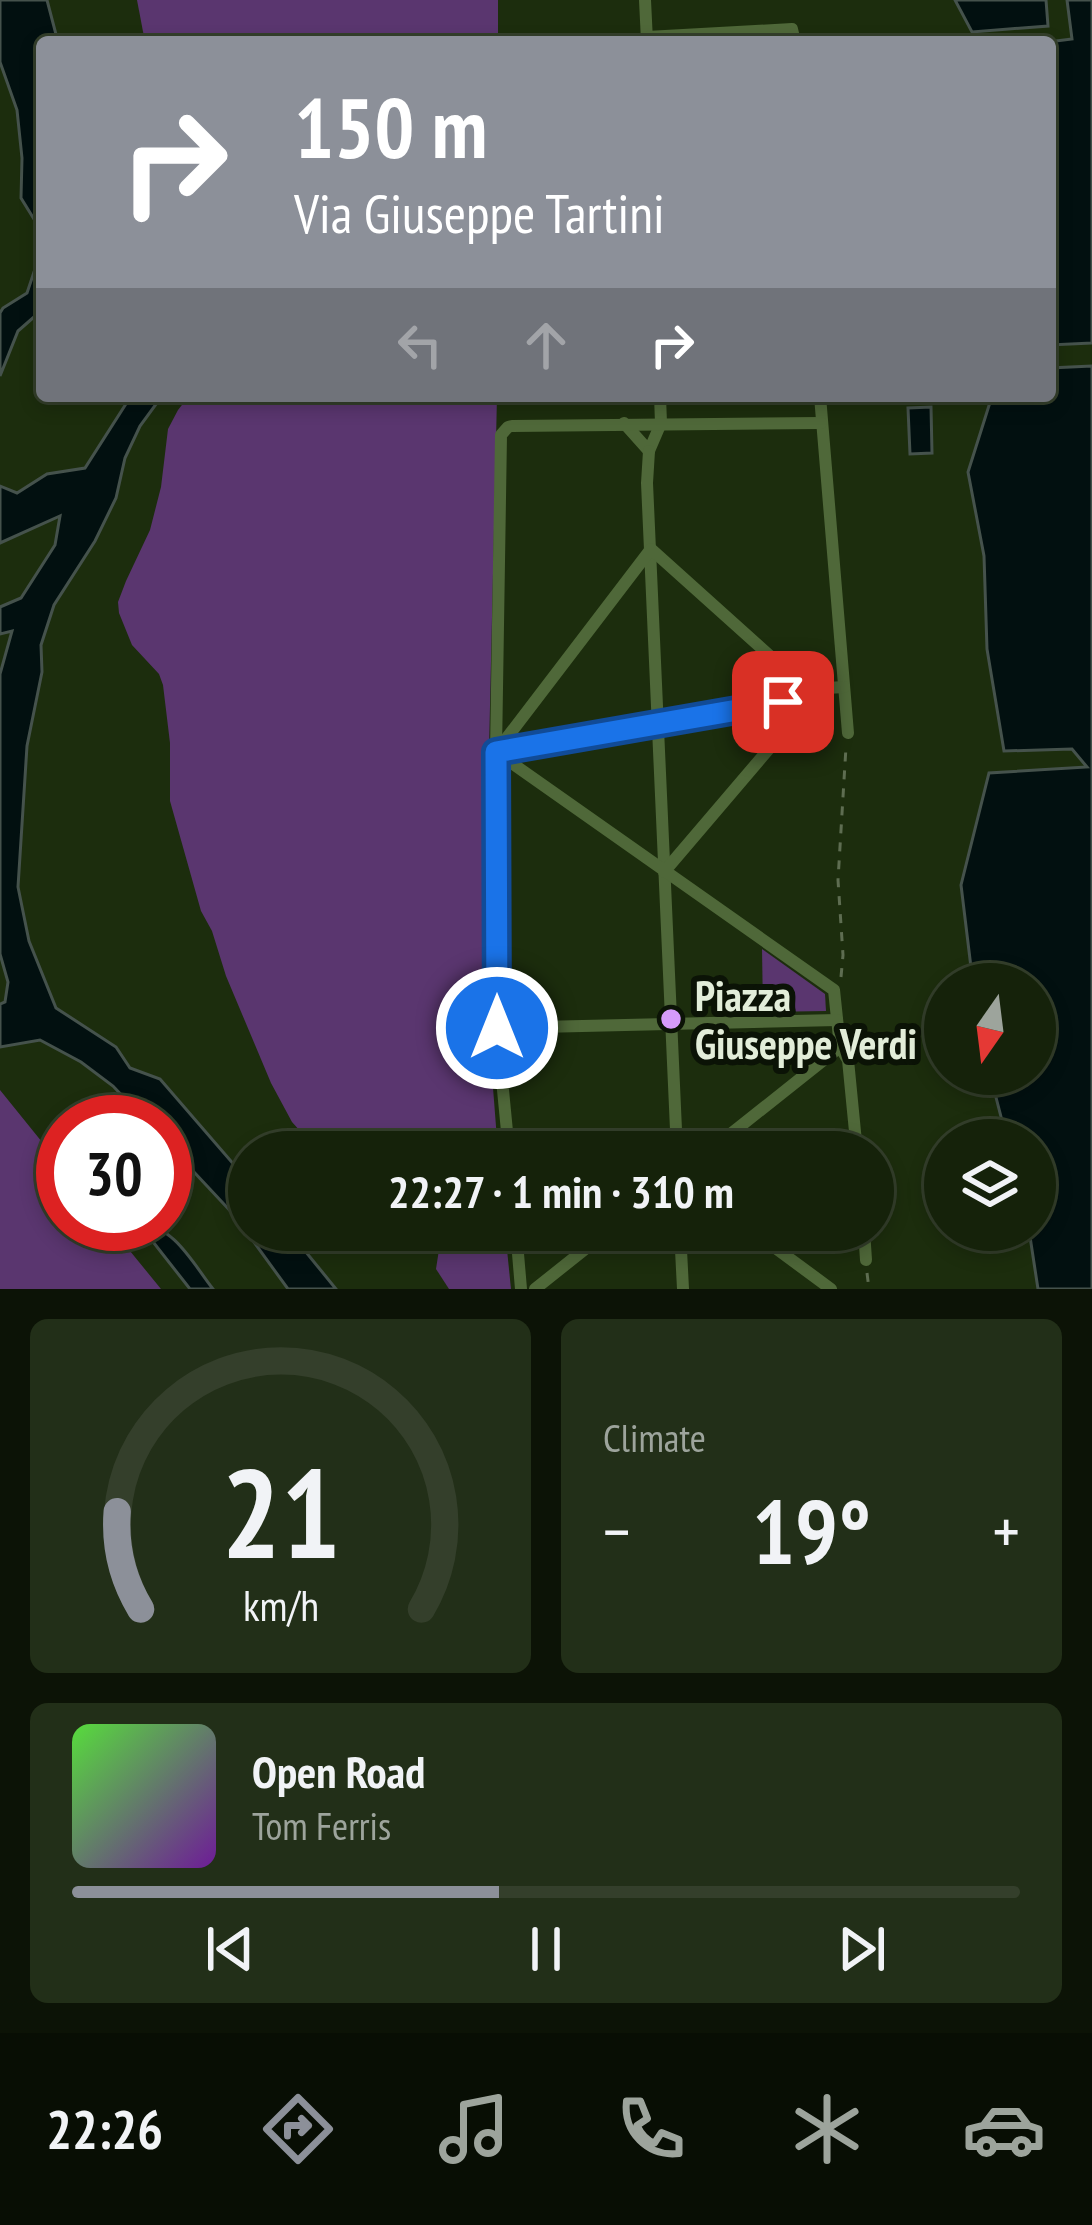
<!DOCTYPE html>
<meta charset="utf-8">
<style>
:root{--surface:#15220a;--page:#222f18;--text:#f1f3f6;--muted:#9da49c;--line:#343f2b;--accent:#8c9099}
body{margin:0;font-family:"PT Sans Narrow",sans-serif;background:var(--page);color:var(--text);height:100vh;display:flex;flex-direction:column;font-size:45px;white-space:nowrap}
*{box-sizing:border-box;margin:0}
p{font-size:39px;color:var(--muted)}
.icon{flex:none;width:66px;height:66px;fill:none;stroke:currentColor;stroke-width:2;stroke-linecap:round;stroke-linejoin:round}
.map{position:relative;height:1289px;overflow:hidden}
.drawer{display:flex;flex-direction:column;gap:30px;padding:30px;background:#0c1306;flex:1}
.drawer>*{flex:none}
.hud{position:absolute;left:36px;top:36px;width:1020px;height:366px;border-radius:12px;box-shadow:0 6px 18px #0003,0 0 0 3px var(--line);background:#8c9099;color:#fff;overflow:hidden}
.needle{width:78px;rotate:194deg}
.tools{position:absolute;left:924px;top:963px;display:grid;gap:24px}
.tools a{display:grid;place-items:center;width:132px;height:132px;border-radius:50%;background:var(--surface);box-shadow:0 6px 18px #0003,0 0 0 3px var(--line);font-size:60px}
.speed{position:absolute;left:36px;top:1095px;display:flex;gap:24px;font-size:60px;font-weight:700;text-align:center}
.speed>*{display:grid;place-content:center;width:156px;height:156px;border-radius:50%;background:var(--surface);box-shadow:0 6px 18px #0003,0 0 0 3px var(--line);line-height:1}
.speed .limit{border:18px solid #d22;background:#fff;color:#111}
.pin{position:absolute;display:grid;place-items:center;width:102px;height:102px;color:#fff;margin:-51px;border-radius:24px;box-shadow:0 6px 18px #0006}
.me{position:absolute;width:132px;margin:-66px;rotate:0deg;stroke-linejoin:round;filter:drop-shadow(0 0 9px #0008)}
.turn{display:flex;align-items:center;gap:42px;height:252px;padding:0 60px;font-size:54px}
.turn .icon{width:156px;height:156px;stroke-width:2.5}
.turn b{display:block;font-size:84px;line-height:102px}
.lanes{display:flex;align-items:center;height:114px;padding:0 60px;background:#0003;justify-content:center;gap:60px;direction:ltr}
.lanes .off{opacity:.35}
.big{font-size:90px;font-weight:600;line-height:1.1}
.drawer .card{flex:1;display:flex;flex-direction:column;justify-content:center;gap:18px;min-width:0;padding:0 42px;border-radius:18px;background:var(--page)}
.drawer .dial{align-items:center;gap:0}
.dial svg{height:312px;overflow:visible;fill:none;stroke:var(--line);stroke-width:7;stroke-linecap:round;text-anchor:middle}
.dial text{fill:var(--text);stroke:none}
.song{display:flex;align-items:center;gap:36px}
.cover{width:144px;height:144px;border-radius:18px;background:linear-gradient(135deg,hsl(110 70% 55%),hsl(280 70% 35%))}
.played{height:12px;border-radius:6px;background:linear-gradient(90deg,var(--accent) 45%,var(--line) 45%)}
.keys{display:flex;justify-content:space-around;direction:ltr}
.heat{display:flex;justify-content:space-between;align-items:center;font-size:66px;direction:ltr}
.drawer .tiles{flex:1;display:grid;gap:30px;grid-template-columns:1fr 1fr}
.card:last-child{grid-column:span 2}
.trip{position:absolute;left:228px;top:1131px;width:666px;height:120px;border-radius:60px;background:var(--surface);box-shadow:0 6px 18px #0003,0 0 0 3px var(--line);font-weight:600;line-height:120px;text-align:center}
.dock{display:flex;height:192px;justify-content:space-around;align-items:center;background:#080e04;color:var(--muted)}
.dock .icon{width:84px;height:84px}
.dock .selected{color:var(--accent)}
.dock b{font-size:54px;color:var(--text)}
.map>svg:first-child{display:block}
.green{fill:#5a366f}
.water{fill:#021010;stroke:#45524c;stroke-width:3}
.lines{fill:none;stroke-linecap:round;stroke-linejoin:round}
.path{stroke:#5e6d51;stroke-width:3;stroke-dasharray:9 9;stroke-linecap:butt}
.minor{stroke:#4f6839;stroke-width:12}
.route-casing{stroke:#114b97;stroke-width:30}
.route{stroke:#1a73e8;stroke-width:21}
.poi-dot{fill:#d69bfa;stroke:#0b1306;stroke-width:4.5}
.labels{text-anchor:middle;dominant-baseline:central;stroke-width:12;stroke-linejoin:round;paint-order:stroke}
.poi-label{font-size:42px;font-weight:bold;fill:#e2edd9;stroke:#0b1306;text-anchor:start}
</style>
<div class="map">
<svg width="1092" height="1289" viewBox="0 0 1092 1289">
<rect width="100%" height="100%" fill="#1c2d0d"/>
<g class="green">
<path d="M137,0H498V42H145Z"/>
<path d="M189,396H497L484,972L498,1152H409L404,1148L387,1152H319L292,1122L271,1083L226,976L212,931L201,911L170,801V743L163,685L159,674L132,645L119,613L118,602L126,581L150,530L161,487L168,429L178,410Z"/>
<path d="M762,949L825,994L826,1011L763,1012Z"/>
<path d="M0,1090L63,1168V1224H108L161,1289H0Z"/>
<path d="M442,1230H505L511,1289H449L436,1269Z"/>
</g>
<g class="water">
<path d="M0,0H47L58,42H42V310L18,331L0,376V313L3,308L27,293L39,257L37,224L21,198L22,158L17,110L0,62Z"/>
<path d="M955,0H1046L1048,26L972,32Z"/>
<path d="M1067,0H1092V343L1050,345V42H1048L1072,39Z"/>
<path d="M1092,366V1289H1038L1029,1230H1035V1140H1007L990,1074H1035V984H973L961,885L989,773L1087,767L1072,749L1004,751L987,649L984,556L968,472L992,396H1050V368Z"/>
<path d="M131,396H162L140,426L125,458L116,498L95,541L54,605L41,645L42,672L27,746L18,887L29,941L56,1008L116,1047L130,1068L160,1079L249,1182V1230H288L336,1289H288L235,1216L165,1141V1122H147L113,1086L81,1062L40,1040L0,1047V1004L5,1002L8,982L0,954V674L12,631L0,634V607L21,598L55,545L60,516L0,543V486L17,493L47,474L85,468Z"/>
<path d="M931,407L932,453L910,454L908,408Z"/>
<path d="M139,1224C173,1224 194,1265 213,1289H190Z"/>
</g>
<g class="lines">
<g class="path">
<path d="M841,977L843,955L838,880L846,747"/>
<path d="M867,1273L869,1289"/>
</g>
<g class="minor">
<path d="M645,0L647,41"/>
<path d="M647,37L792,29L795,42"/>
<path d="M820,396L848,733"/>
<path d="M624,423L649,451L661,423L660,396"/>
<path d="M649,451L647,483L677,1152"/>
<path d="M497,751L783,702L810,689L844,687"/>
<path d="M664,872L791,723C803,705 801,690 789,673L651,549L496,752L834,990L840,1047L848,1060L857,1152"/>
<path d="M497,1028L837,1020"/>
<path d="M509,1152L497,1028L496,752L501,435L508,427L512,426L821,423"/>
<path d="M708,1152L840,1047"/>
<path d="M516,1230L521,1289"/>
<path d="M680,1230L683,1289"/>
<path d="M751,1230L831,1289"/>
<path d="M864,1230L866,1260"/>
<path d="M535,1289L609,1230"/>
</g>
</g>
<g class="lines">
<g class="route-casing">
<path id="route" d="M497,1028L496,752L783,702"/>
</g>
<use href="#route" class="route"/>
</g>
<circle class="poi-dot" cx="671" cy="1019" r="12"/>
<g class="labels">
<g class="poi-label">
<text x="695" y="995">Piazza<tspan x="695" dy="48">Giuseppe Verdi</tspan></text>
</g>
</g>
</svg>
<div class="tools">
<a><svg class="needle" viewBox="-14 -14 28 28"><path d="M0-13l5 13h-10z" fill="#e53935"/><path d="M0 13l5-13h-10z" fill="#9da49c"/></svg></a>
<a><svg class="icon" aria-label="layers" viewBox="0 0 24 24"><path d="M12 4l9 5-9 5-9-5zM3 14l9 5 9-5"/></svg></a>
</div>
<div class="speed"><div class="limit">30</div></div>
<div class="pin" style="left:783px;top:702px;background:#d93025"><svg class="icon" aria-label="arrive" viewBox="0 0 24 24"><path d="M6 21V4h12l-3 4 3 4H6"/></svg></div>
<svg class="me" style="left:497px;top:1028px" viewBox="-20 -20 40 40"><circle r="17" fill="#1a73e8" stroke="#fff" stroke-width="3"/><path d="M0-11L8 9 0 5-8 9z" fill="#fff"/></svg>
<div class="trip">22:27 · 1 min · 310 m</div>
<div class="hud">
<div class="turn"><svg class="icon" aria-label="right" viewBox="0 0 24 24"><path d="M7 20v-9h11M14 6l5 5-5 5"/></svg><div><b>150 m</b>Via Giuseppe Tartini</div></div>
<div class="lanes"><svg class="icon off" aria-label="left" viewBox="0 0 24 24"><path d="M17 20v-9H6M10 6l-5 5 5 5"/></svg><svg class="icon off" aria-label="ahead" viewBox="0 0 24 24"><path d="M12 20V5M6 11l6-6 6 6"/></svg><svg class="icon" aria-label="right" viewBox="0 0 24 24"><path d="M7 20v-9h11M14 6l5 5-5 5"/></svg></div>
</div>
</div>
<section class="drawer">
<div class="tiles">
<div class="card dial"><svg viewBox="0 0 100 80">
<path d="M14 69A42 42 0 1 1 86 69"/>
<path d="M14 69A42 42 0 0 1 8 44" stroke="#8c9099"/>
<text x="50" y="56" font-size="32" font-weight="700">21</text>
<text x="50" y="72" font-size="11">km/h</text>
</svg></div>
<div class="card"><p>Climate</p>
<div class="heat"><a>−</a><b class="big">19°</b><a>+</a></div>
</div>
<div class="card">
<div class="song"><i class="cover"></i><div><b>Open Road</b><p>Tom Ferris</p></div></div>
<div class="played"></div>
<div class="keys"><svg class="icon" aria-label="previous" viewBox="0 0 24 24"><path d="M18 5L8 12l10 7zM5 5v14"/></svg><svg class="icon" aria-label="pause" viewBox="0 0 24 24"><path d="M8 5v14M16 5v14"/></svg><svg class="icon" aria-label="next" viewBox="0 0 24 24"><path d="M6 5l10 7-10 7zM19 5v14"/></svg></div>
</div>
</div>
</section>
<nav class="dock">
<b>22:26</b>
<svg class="icon selected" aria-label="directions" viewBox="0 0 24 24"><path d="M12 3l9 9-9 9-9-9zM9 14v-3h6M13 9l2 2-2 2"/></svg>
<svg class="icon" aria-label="music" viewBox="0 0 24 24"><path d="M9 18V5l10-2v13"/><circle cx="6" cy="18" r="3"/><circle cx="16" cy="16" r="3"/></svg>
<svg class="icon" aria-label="phone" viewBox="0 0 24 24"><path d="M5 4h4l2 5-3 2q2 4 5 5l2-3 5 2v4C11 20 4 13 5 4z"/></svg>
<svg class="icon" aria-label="climate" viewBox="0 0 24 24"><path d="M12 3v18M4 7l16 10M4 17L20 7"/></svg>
<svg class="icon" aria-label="car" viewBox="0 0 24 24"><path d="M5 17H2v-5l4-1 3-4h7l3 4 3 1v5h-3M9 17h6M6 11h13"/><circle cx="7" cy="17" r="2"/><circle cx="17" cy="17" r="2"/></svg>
</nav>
